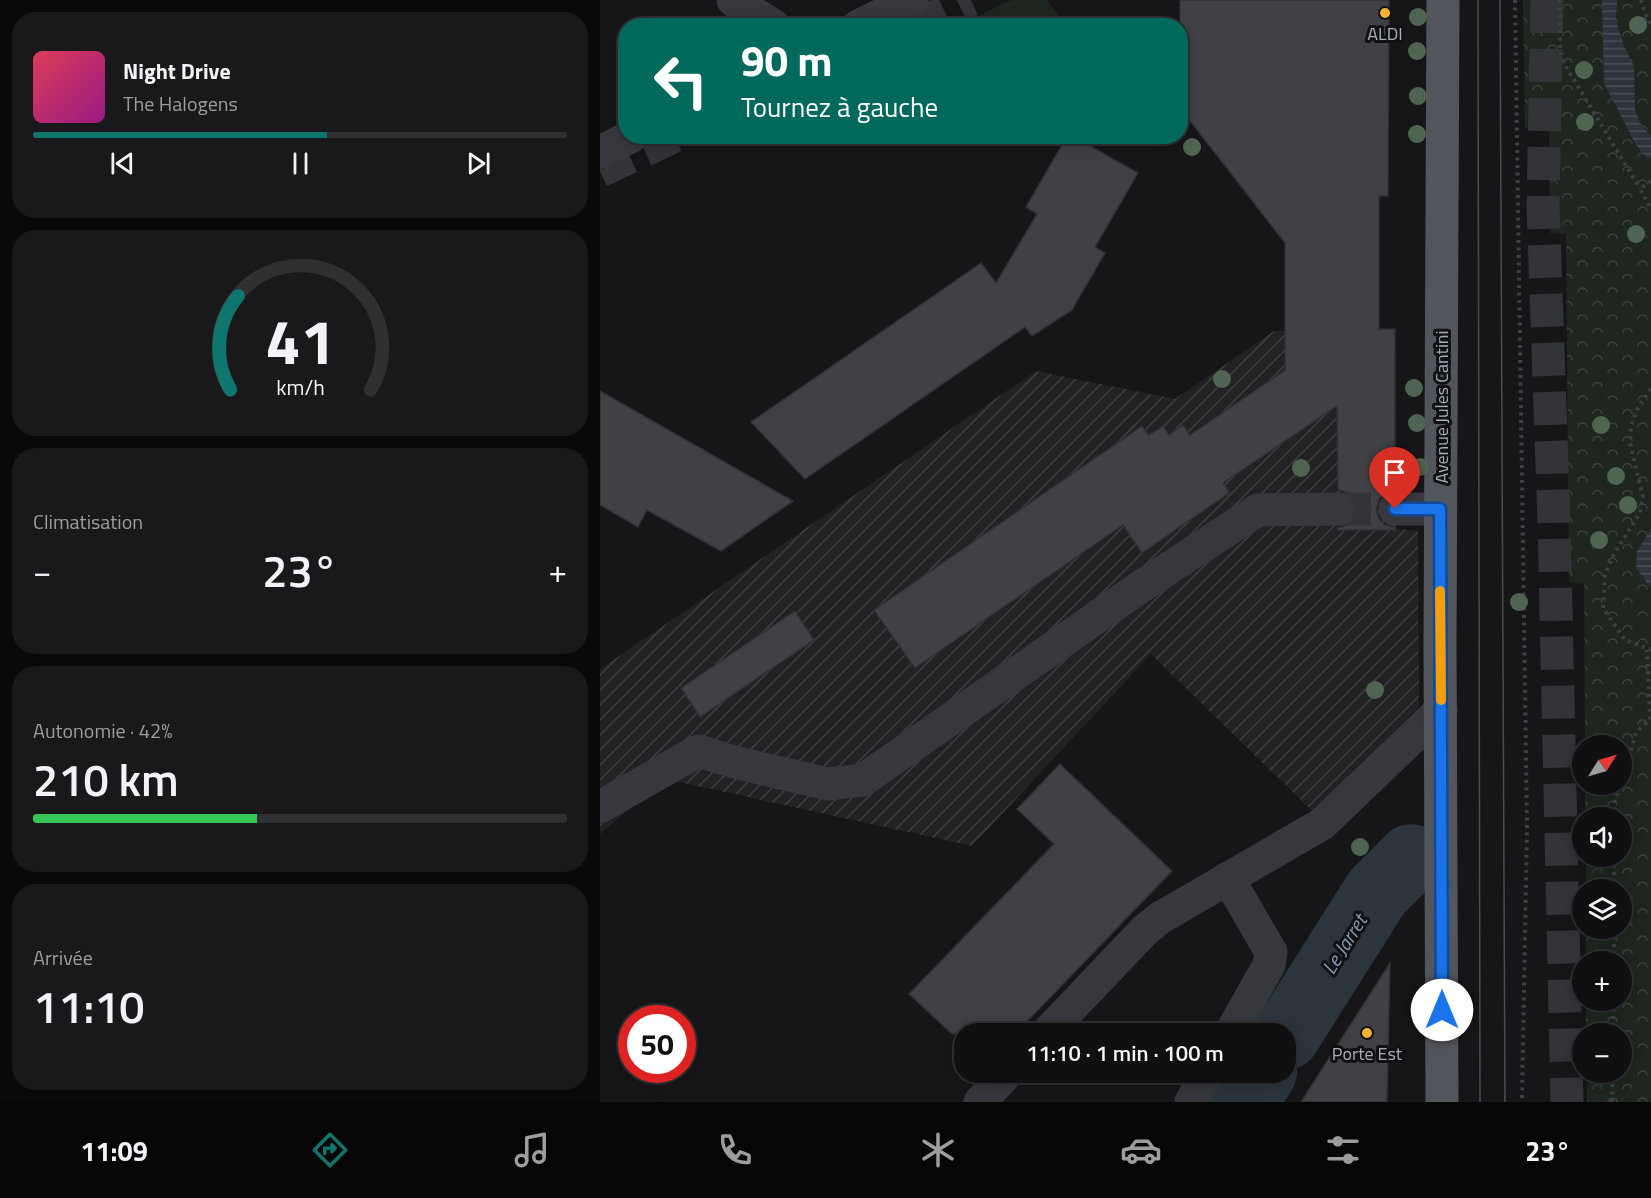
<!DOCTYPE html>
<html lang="fr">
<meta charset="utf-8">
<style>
:root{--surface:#101012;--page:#19191b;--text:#f1f3f6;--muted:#9c9d9f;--line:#303032;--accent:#0f766e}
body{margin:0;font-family:"Titillium Web",sans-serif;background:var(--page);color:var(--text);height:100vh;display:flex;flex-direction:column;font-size:22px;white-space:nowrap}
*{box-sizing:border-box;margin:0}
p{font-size:20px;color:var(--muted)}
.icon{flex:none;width:33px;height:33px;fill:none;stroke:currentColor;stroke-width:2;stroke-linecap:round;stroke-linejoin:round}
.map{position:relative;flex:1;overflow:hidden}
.sheet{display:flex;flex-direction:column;gap:12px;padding:12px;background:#09090a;width:600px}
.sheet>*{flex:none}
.guide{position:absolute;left:18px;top:18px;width:570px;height:126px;border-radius:24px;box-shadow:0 3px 15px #0003,0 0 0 2px var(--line);background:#00695c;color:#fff;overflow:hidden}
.needle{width:39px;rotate:53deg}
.fabs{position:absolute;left:972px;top:735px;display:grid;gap:12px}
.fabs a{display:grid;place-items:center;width:60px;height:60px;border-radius:50%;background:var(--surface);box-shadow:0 3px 15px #0003,0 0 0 2px var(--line);font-size:30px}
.speed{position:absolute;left:18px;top:1005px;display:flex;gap:12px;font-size:30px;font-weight:700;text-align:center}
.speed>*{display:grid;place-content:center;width:78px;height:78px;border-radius:50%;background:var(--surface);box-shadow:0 3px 15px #0003,0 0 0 2px var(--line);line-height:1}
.speed .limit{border:9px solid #d22;background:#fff;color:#111}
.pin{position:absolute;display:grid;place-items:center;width:51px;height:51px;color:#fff;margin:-62px -26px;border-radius:50% 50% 50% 0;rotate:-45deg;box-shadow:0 0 6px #0007}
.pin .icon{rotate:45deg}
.me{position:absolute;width:66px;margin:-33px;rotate:0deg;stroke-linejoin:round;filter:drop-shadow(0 0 4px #0008)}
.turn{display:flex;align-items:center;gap:21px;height:126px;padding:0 24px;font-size:27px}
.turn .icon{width:78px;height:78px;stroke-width:2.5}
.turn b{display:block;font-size:42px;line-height:51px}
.big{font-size:45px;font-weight:600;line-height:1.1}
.sheet .widget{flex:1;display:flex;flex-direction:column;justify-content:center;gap:9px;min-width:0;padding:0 21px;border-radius:24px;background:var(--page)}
.sheet .dial{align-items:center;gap:0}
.dial svg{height:156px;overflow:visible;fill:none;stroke:var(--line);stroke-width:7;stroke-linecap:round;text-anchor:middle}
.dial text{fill:var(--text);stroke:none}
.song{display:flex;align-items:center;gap:18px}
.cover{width:72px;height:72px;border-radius:9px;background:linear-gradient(135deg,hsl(350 70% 55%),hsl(310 70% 35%))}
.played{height:6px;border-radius:3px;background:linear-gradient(90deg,var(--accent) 55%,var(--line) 55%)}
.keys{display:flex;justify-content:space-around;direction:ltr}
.heat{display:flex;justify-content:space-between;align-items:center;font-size:33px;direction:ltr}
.charge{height:9px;border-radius:4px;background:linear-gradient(90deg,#34c759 42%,var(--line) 0)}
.trip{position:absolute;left:354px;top:1023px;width:342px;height:60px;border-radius:24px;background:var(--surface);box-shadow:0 3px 15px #0003,0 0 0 2px var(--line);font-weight:600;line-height:60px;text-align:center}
.dock{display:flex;height:96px;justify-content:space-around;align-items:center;background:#060607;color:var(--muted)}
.dock .icon{width:42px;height:42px}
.dock .current{color:var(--accent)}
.dock b{font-size:27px;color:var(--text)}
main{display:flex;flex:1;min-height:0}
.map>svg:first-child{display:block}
.industrial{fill:url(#industrial-furrows)}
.park{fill:url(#park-crowns)}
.pitch{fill:#1e261f}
.water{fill:url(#water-rules)}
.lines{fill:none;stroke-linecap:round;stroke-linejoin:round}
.river{stroke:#2c353c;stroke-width:68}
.building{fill:#404145;stroke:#303034;stroke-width:1.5}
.minor-tunnel{stroke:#333438;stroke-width:33;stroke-dasharray:33 16;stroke-linecap:butt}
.highway-tunnel{stroke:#333438;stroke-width:33;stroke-dasharray:33 16;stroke-linecap:butt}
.path{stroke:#3d3f44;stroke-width:4;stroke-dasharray:3 4.5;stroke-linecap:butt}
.minor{stroke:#37383d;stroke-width:33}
.major{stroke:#53555c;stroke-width:33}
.tram{stroke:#4a4c52;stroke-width:1.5}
.tree{fill:#506452}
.route-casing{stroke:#114b97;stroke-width:15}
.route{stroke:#1a73e8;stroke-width:10}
.slow{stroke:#f59e0b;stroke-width:10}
.poi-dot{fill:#f2b134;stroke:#111113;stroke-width:2}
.labels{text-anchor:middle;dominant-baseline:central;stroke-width:6;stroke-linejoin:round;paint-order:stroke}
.poi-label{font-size:18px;fill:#a8adb8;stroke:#111113}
.street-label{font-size:18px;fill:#a8adb8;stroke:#111113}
.water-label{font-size:20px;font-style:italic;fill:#7f9bb3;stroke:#111113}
</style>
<main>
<section class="sheet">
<div class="widget">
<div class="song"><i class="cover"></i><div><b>Night Drive</b><p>The Halogens</p></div></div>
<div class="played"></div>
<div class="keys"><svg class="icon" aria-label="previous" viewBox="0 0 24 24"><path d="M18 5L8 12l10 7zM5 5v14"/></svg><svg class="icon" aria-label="pause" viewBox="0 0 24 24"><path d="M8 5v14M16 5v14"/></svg><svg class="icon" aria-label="next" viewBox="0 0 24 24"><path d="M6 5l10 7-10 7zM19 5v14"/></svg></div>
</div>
<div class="widget dial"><svg viewBox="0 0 100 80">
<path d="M14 69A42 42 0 1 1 86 69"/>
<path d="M14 69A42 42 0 0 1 18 21" stroke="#0f766e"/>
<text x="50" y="56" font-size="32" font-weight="700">41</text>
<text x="50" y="72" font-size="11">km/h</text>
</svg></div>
<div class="widget"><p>Climatisation</p>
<div class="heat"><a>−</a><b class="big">23°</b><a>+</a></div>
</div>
<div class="widget"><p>Autonomie · 42%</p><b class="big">210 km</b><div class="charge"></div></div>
<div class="widget"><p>Arrivée</p><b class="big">11:10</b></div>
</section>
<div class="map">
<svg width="1051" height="1102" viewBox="0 0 1051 1102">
<defs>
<pattern id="industrial-furrows" width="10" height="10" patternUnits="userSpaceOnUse" patternTransform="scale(1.5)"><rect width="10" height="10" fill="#222225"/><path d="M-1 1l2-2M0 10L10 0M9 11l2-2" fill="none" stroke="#3f3f43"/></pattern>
<pattern id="park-crowns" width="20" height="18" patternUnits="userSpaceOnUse" patternTransform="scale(1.5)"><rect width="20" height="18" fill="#1e261f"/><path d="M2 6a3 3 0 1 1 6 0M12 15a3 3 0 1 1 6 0" fill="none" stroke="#3c433d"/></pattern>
<pattern id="water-rules" width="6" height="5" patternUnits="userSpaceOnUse" patternTransform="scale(1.5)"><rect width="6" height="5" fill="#2c353c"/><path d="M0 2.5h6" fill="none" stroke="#485056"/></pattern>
</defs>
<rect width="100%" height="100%" fill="#161618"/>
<path class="industrial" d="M795,329L796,529L818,531L819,707L713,812L551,654L372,846L65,779L0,834V669L436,371L575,399L674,331Z"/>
<path class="park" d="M923,0H1051V1102H987V1073L1022,1072V1034L986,1033V1001L1022,1000V962L986,961V929L1022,928V890L986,889V857L1022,856V818L985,817V785L1022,784V746L985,745L984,584L969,582L966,234L950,233L949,130L925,127Z"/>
<path class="pitch" d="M411,0H447L465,25H360Z"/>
<g class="water">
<path d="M1002,0H1017L1016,20L1024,46L1034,67L1035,110L1040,123L1051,137V159L1042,153L1035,143L1004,83Z"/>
<path d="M1051,528V588L1036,568L1037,552Z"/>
</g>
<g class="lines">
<g class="river">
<path d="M686,1036L777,892L811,858"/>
<path d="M644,1102L663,1072"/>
</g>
</g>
<g class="building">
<path d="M580,0H789L788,196H779V329H795V490L786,493L779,499L776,510L779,519L785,525L796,528V530H737V528L748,525L754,519L757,509L754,499L747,492L738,490L737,406L623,483L629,493L542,553L523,525L315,668L274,610L542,426L549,435L563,426L569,435L583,425L590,435L685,370V243L580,108Z"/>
<path d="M467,136H473L538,173L495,247L505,253L472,310L432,336L425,327L205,479L151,422L381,263L396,283L437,214L426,207Z"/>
<path d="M0,391L193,501L121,551L47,510L38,527L0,505Z"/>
<path d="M195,611L214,640L100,717L81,688Z"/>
<path d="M460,764L572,871L415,1034H352L309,994L454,844L417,809Z"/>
<path d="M790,963L787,1102H701Z"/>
</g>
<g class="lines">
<path class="minor-tunnel" d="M738,509H795"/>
<g class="highway-tunnel">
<path d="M947,0L943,206L954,522L967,1102"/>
<path d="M315,26L371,0"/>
<path d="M0,171L75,136"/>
</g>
<g class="path">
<path d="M915,0L927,825L922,1102"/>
<path d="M959,0L960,49L965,65L1040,189"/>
<path d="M1041,0L1045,13L1051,25"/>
<path d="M1051,181L1040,189L1051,209"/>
<path d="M1051,389L1038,408L1031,425L1030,443L1043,497L1040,513L1014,554L1005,575L1003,608L1025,640L1051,650"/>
<path d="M1022,779L1036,733L1050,719L1047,650"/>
<path d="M1014,818L1015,802L1020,784"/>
<path d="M1014,890V856"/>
<path d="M1014,962V928"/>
<path d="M1013,1034L1014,1000"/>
<path d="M1012,1102L1013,1072"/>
</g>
<g class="minor">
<path d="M133,0L174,26"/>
<path d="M258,26L312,0"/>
<path d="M0,152L32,136"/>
<path d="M795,509H840"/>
<path d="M0,807L98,751L138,763L228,784L263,780L546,583L658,510L738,509"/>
<path d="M628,878L671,952L669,965L630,1034"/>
<path d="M446,1034L545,930L560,918L722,824L841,710"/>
<path d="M380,1102L408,1072"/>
<path d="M591,1102L608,1072"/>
</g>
<path class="major" d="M842,1102L840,645L843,0"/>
<g class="tram">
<path d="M878,0L880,1102"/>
<path d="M900,0L905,1102"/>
</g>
</g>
<g class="tree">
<circle cx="818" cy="17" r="9"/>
<circle cx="1038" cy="25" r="9"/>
<circle cx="817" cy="51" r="9"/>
<circle cx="984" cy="70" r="9"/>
<circle cx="818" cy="96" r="9"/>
<circle cx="985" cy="122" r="9"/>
<circle cx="817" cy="134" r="9"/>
<circle cx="592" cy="147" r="9"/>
<circle cx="1036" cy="234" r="9"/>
<circle cx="622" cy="379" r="9"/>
<circle cx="814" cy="388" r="9"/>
<circle cx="817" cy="423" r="9"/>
<circle cx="1001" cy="425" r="9"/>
<circle cx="820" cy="467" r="9"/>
<circle cx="701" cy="468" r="9"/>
<circle cx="1016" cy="476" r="9"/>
<circle cx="1028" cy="505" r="9"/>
<circle cx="999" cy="540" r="9"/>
<circle cx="919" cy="602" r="9"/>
<circle cx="775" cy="690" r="9"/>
<circle cx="760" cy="847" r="9"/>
</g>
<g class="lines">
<g class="route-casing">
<path id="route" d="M795,509H840L842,1010"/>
</g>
<use href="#route" class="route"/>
<path class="slow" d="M840,591L841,700"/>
</g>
<g class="poi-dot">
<circle cx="785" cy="13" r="6"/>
<circle cx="767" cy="1033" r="6"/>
</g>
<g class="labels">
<g class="poi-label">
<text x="785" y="33">ALDI</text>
<text x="767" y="1053">Porte Est</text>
</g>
<g class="street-label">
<text transform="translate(841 407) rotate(-90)">Avenue Jules Cantini</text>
</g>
<g class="water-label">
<text transform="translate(744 944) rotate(-58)">Le Jarret</text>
</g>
</g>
</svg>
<div class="fabs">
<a><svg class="needle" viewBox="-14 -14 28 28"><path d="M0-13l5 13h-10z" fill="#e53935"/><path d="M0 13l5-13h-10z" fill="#9c9d9f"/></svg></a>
<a><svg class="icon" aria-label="sound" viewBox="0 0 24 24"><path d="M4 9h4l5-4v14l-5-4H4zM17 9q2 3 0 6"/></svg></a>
<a><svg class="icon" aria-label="layers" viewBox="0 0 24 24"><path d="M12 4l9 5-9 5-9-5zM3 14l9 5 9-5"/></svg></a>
<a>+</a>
<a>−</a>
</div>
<div class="speed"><div class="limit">50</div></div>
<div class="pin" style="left:795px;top:509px;background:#d93025"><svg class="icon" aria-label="arrive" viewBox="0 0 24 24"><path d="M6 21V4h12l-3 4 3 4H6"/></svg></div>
<svg class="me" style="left:842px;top:1010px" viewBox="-20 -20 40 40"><circle r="19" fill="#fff"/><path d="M0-13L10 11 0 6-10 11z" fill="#1a73e8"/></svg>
<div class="trip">11:10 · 1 min · 100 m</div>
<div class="guide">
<div class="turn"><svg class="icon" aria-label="left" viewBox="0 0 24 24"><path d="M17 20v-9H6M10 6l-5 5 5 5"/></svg><div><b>90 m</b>Tournez à gauche</div></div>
</div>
</div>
</main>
<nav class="dock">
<b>11:09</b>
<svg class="icon current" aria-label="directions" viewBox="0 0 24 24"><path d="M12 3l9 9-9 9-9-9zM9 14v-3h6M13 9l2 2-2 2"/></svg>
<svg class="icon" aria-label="music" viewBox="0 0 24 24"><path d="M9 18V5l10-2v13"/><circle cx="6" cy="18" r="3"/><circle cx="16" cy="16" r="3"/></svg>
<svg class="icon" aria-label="phone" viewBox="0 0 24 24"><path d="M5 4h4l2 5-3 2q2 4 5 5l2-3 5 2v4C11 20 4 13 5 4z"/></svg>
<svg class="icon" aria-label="climate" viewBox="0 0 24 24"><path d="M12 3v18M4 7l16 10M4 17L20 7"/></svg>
<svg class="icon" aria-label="car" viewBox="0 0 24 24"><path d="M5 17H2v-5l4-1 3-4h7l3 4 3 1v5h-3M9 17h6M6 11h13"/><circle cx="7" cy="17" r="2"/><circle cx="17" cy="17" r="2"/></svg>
<svg class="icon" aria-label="filters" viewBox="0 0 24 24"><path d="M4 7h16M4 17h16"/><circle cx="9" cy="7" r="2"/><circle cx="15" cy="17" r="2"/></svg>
<b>23°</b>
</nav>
